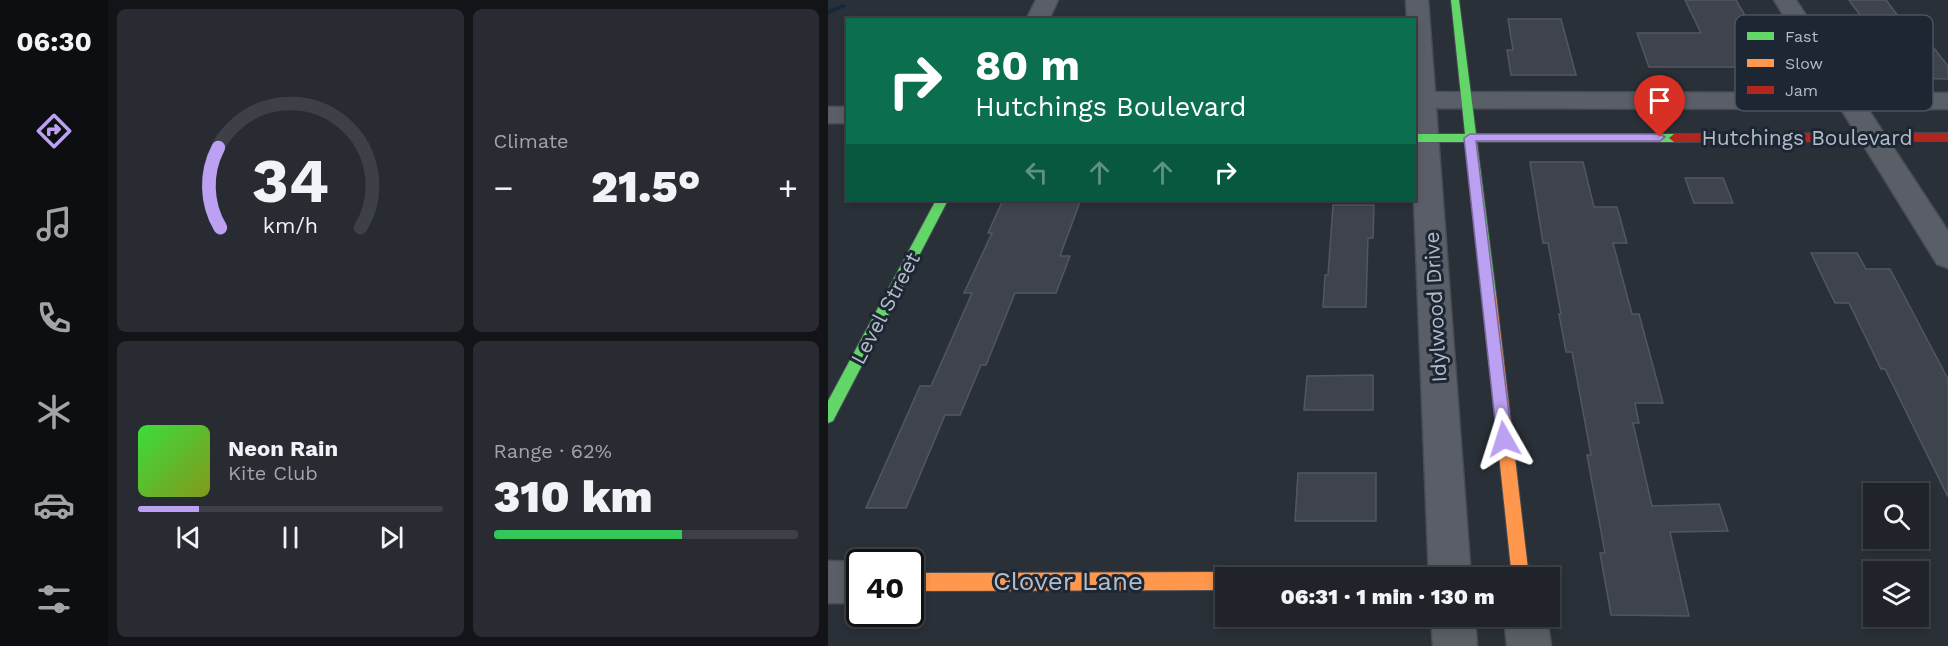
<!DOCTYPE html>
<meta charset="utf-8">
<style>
:root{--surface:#20242a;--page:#282c32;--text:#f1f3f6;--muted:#a2a4a8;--line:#3d4147;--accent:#bca0f2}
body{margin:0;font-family:"Work Sans",sans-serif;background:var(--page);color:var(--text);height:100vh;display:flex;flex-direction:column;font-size:22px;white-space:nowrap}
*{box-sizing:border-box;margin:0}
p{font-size:20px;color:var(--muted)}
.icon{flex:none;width:33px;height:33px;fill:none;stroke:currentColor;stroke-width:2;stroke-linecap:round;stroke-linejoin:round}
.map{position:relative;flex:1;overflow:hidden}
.panel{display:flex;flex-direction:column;gap:9px;padding:9px;background:#121417;width:720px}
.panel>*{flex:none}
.hud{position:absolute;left:18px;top:18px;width:570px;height:183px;border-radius:0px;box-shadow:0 3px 9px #0003,0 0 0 2px var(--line);background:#0b6e4f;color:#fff;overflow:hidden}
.controls{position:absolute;left:1035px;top:483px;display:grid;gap:12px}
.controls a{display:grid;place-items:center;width:66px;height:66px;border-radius:0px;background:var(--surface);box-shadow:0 3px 9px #0003,0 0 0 2px var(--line);font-size:30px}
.speed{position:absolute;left:18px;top:549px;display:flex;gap:12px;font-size:30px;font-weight:700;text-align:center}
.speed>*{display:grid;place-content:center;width:78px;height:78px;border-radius:50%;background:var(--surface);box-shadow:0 3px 9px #0003,0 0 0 2px var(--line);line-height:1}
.speed .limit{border:3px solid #111;border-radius:9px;background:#fff;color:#111}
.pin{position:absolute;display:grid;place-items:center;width:51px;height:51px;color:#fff;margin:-62px -26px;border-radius:50% 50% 50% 0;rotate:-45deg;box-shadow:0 0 6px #0007}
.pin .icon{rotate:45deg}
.me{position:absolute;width:66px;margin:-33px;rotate:354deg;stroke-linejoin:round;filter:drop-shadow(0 0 4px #0008)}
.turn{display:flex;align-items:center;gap:21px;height:126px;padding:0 30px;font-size:27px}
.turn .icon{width:78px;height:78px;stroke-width:2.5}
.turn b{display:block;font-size:42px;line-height:51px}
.lanes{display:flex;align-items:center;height:57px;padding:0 30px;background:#0003;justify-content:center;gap:30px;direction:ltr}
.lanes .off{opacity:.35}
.big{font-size:45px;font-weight:800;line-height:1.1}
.panel .card{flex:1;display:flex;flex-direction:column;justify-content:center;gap:9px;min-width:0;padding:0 21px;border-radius:9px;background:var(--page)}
.panel .dial{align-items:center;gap:0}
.dial svg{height:156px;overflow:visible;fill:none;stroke:var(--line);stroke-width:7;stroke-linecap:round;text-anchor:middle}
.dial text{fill:var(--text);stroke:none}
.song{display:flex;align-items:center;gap:18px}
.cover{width:72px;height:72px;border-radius:9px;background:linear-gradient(135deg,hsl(120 70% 55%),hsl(70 70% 35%))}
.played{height:6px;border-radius:3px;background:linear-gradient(90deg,var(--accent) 20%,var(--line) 20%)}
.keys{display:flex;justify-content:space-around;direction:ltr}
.heat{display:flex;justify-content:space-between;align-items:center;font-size:33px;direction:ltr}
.charge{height:9px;border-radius:4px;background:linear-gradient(90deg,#34c759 62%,var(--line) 0)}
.panel .tiles{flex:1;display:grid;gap:9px;grid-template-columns:repeat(2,1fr)}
.trip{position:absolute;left:387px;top:567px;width:345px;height:60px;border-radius:0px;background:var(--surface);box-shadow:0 3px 9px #0003,0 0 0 2px var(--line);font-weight:800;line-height:60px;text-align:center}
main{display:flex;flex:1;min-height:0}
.menu{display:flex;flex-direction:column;width:108px;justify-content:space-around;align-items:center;background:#0d0e11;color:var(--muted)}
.menu .icon{width:42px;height:42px}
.menu .active{color:var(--accent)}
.menu b{font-size:27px;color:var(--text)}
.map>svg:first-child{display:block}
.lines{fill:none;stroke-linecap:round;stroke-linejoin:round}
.stream{fill:#19273c;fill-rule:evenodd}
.building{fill:#3f444c;stroke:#52575f;stroke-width:1.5}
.street-casing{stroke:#484c55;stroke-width:3}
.fast-casing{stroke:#484c55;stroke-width:2}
.slow-casing{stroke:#484c55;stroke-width:2}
.jam-casing{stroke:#484c55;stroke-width:2}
.street{fill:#5a5e66;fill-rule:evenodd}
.fast{fill:#63d668;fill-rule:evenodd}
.slow{fill:#ff974d;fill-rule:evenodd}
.jam{fill:#b3261e;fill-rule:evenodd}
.route{fill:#bca0f2;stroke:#7a689d;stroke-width:1.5}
.labels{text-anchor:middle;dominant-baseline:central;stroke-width:6;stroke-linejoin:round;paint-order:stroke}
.street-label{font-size:21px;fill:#b4bcc9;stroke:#1d2633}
.near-street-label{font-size:26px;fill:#b4bcc9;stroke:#1d2633}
.key{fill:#1d2633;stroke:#4a5360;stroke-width:1.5}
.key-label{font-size:16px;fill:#b4bcc9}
</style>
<main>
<nav class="menu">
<b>06:30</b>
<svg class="icon active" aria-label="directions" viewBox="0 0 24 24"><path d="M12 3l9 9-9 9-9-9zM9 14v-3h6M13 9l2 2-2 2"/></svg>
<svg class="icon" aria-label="music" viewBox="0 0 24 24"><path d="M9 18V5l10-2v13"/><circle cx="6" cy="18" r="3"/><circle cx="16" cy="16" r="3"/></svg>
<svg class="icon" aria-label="phone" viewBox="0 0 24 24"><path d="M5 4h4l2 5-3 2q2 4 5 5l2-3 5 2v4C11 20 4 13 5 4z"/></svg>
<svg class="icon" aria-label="climate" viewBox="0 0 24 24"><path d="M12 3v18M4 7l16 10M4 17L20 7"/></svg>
<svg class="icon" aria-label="car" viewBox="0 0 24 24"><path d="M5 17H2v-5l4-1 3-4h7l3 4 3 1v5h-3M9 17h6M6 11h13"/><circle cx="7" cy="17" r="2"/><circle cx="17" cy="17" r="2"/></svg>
<svg class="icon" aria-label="filters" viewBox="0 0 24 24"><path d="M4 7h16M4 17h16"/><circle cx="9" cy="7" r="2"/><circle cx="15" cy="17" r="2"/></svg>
</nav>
<section class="panel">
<div class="tiles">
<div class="card dial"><svg viewBox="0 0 100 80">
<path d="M14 69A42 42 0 1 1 86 69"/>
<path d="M14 69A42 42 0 0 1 13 28" stroke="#bca0f2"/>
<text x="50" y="56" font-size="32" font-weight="700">34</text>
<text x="50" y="72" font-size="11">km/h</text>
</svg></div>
<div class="card"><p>Climate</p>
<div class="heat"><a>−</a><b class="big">21.5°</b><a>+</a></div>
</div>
<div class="card">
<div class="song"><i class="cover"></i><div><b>Neon Rain</b><p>Kite Club</p></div></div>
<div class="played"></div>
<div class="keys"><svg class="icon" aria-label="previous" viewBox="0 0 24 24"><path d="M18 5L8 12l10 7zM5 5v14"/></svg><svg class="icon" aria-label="pause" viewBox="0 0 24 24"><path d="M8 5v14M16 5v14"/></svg><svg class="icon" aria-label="next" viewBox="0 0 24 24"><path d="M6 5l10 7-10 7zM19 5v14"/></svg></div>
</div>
<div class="card"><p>Range · 62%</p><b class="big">310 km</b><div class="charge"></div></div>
</div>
</section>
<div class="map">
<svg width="1120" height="646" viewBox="0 0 1120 646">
<rect width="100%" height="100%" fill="#2a3038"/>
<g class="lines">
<path class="stream" d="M15,4L19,6L17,7L0,15V10Z"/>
</g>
<g class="building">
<path d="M857,0H908L952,75H917L914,67H821L809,33H873Z"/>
<path d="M1021,0H1058L1086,37H1097L1120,66V79L1078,78Z"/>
<path d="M680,19H733L748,75H683L679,50H685Z"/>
<path d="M702,162H755L766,207H789L799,243H785L804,314H811L835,403H807L811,423H805L824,506L891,504L900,531L842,532L861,616L783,615L772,553H777L759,455H763L744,352H738L731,314H733L720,243H715Z"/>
<path d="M857,178H895L905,203H866Z"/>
<path d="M174,202H252L232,256H242L228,293H187L158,365H153L132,415H117L78,508H38L92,386H103L144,293H136L164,233H160Z"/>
<path d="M505,205H546L545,238H540L538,307H495L497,275H500Z"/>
<path d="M983,253H1029L1038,269H1062L1120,379V497L1057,369H1053L1021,303H1007Z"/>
<path d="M545,375V410H476L479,376Z"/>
<path d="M470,473H548V521H467Z"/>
</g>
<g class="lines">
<g class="street-casing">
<g id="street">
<path d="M208,0H230L221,20H198Z"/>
<path d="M578,0H600L607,92L1003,93L946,0H968L1029,93H1120V109H1040L1120,231V268L1109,264L1013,109L608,108L643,578H601L586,200V20H579Z"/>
<rect x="0" y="107" width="20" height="16"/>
<path d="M0,561L36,562H32V603H0Z"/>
<path d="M603,616H647L649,646H605Z"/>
<path d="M676,616H719L723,646H679Z"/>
</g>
</g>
<g class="fast-casing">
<g id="fast">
<path d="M623,0H631L648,134H846L851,138L846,142H649L668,294L666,298H656L654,294L638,142H586V134H637Z"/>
<path d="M108,200H120L5,421L0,423V401Z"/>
</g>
</g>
<g class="slow-casing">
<g id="slow">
<path d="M661,289L666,290L668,294L701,578H684L654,294L656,290Z"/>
<path d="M398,572L405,578H398V590L82,591V573Z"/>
</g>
</g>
<g class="jam-casing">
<path id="jam" d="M1120,133V141L846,142L841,138L846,134Z"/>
</g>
<use href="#street" class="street"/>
<use href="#fast" class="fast"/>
<use href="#slow" class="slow"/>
<use href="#jam" class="jam"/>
</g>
<path class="route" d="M642,134H832L837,137L832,141H648L684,439L682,444L676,446L671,444L669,439L636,138Z"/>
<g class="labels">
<g class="street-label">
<text x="979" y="137">Hutchings Boulevard</text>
<text transform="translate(607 307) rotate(-93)">Idylwood Drive</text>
<text transform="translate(57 308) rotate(-62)">Level Street</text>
</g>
<g class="near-street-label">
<text x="240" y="581">Clover Lane</text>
</g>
</g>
<rect x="907" y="15" width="198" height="96" rx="9" class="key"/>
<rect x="919" y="32" width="27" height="8" fill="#63d668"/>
<rect x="919" y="59" width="27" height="8" fill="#ff974d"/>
<rect x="919" y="86" width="27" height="8" fill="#b3261e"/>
<g class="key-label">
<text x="957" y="42">Fast</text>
<text x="957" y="69">Slow</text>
<text x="957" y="96">Jam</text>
</g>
</svg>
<div class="controls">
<a><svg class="icon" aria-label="search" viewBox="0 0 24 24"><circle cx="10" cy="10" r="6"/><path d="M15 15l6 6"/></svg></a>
<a><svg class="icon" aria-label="layers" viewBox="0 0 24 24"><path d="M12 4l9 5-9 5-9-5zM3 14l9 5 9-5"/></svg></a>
</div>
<div class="speed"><div class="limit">40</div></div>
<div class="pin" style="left:832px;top:137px;background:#d93025"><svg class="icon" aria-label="arrive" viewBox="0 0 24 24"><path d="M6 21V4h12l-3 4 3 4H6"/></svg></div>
<svg class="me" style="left:676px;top:439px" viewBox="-20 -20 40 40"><path d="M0-17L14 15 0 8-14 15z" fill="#bca0f2" stroke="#fff" stroke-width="4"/></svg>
<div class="trip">06:31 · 1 min · 130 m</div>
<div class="hud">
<div class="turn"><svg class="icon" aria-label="right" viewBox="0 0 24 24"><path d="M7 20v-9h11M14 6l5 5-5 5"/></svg><div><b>80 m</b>Hutchings Boulevard</div></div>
<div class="lanes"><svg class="icon off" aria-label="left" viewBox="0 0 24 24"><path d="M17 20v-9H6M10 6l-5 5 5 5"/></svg><svg class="icon off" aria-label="ahead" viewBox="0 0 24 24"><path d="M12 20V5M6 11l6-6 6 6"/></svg><svg class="icon off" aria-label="ahead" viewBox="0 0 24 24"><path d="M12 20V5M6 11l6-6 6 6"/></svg><svg class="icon" aria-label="right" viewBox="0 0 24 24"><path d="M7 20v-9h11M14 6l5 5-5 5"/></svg></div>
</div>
</div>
</main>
